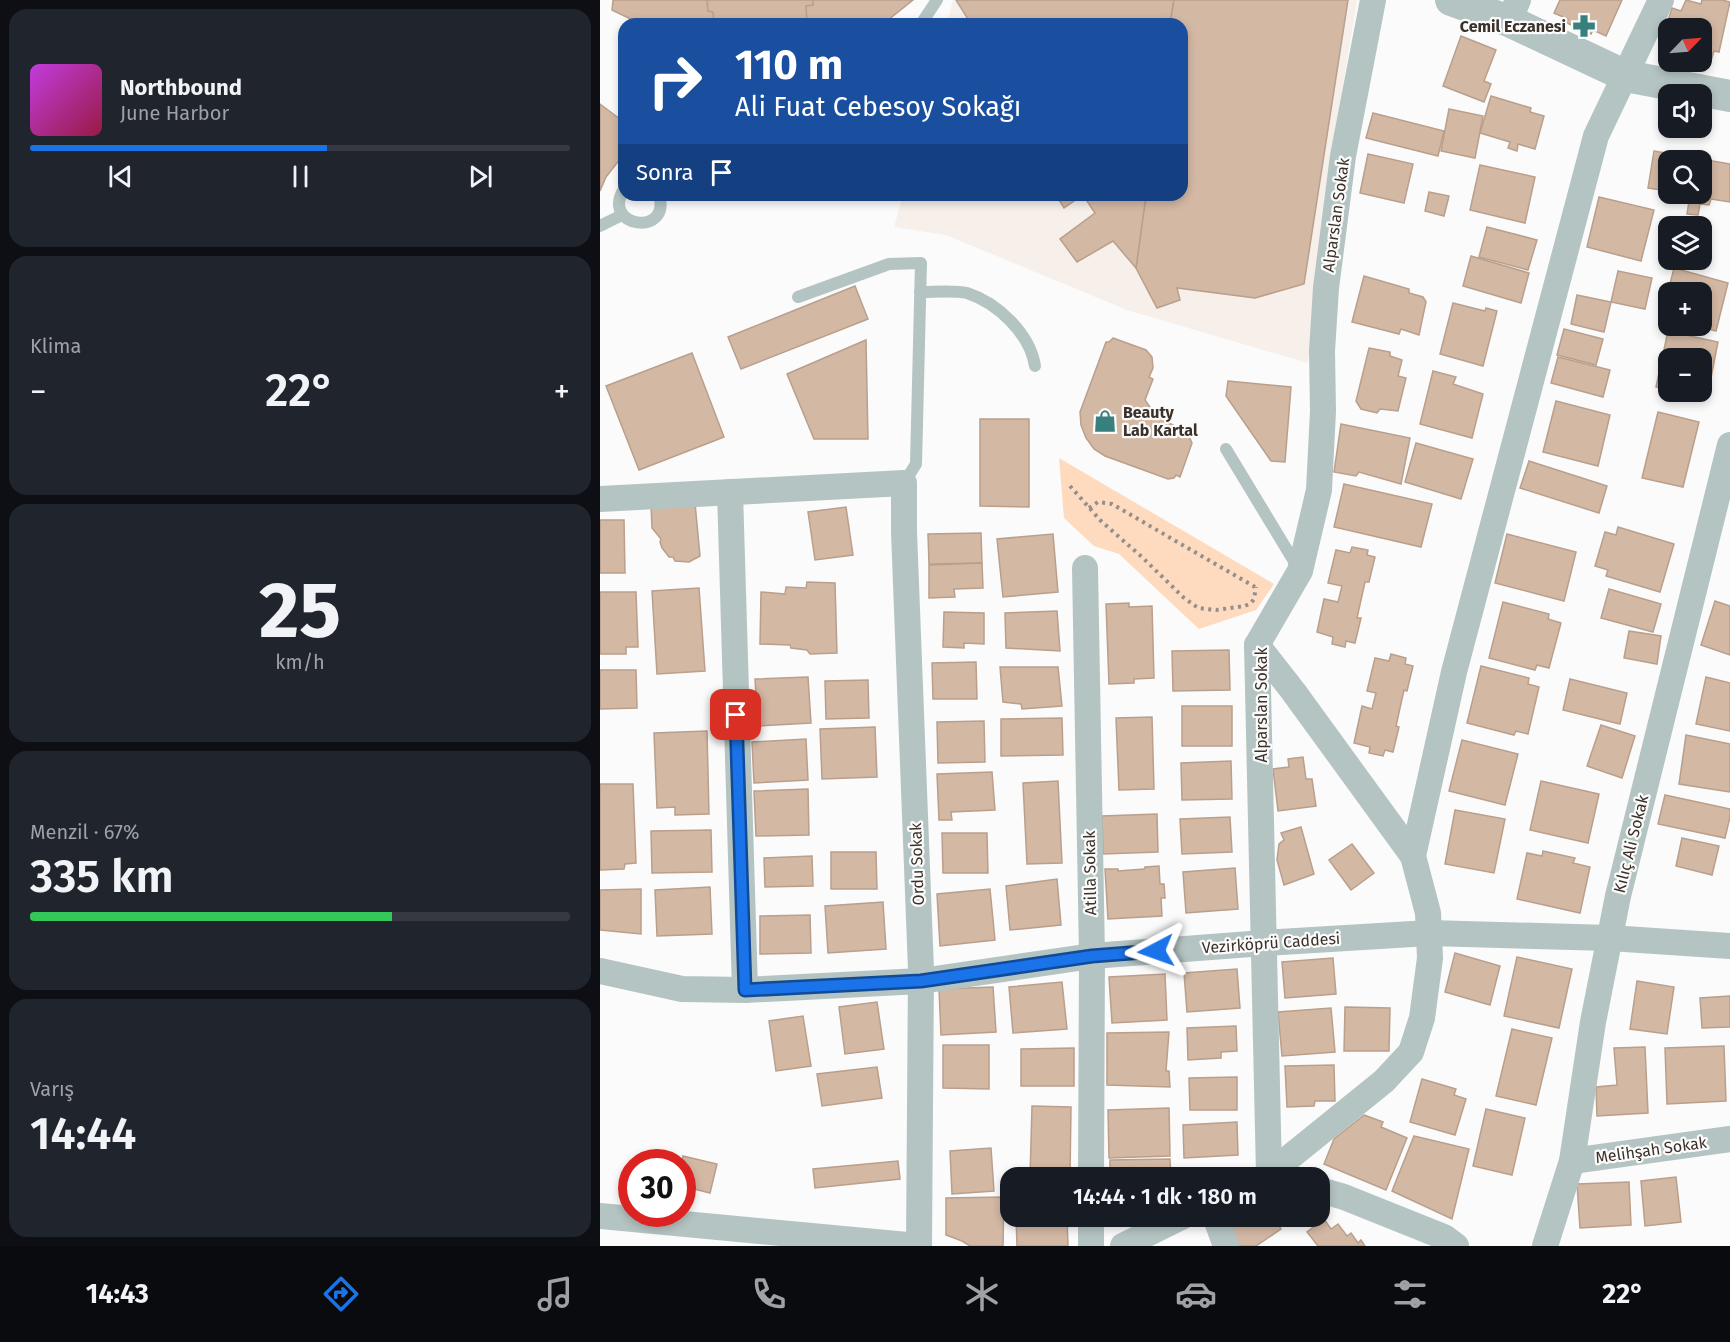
<!DOCTYPE html>
<html lang="tr">
<meta charset="utf-8">
<style>
:root{--surface:#171b24;--page:#20242c;--text:#f1f3f6;--muted:#9ea1a6;--line:#363941;--accent:#1a73e8}
body{margin:0;font-family:"Fira Sans",sans-serif;background:var(--page);color:var(--text);height:100vh;display:flex;flex-direction:column;font-size:22px;white-space:nowrap}
*{box-sizing:border-box;margin:0}
p{font-size:20px;color:var(--muted)}
.icon{flex:none;width:33px;height:33px;fill:none;stroke:currentColor;stroke-width:2;stroke-linecap:round;stroke-linejoin:round}
.map{position:relative;flex:1;overflow:hidden}
.details{display:flex;flex-direction:column;gap:9px;padding:9px;background:#0d0f14;width:600px}
.details>*{flex:none}
.guide{position:absolute;left:18px;top:18px;width:570px;height:183px;border-radius:18px;box-shadow:0 3px 9px #0003;background:#1a4fa0;color:#fff;overflow:hidden}
.needle{width:39px;rotate:65deg}
.fabs{position:absolute;left:1058px;top:18px;display:grid;gap:12px}
.fabs a{display:grid;place-items:center;width:54px;height:54px;border-radius:12px;background:var(--surface);box-shadow:0 3px 9px #0003;font-size:30px}
.speed{position:absolute;left:18px;top:1149px;display:flex;gap:12px;font-size:30px;font-weight:700;text-align:center}
.speed>*{display:grid;place-content:center;width:78px;height:78px;border-radius:50%;background:var(--surface);box-shadow:0 3px 9px #0003;line-height:1}
.speed .limit{border:9px solid #d22;background:#fff;color:#111}
.pin{position:absolute;display:grid;place-items:center;width:51px;height:51px;color:#fff;margin:-26px;border-radius:12px;box-shadow:0 3px 9px #0006}
.me{position:absolute;width:66px;margin:-33px;rotate:266deg;stroke-linejoin:round;filter:drop-shadow(0 0 4px #0008)}
.turn{display:flex;align-items:center;gap:21px;height:126px;padding:0 18px;font-size:27px}
.turn .icon{width:78px;height:78px;stroke-width:2.5}
.turn b{display:block;font-size:42px;line-height:51px}
.then{display:flex;align-items:center;height:57px;padding:0 18px;background:#0003;gap:12px;font-size:22px}
.big{font-size:45px;font-weight:600;line-height:1.1}
.details .widget{flex:1;display:flex;flex-direction:column;justify-content:center;gap:9px;min-width:0;padding:0 21px;border-radius:18px;background:var(--page)}
.details .dial{align-items:center;gap:0}
.dial b{font-size:78px;line-height:1}
.song{display:flex;align-items:center;gap:18px}
.cover{width:72px;height:72px;border-radius:9px;background:linear-gradient(135deg,hsl(290 70% 55%),hsl(340 70% 35%))}
.played{height:6px;border-radius:3px;background:linear-gradient(90deg,var(--accent) 55%,var(--line) 55%)}
.keys{display:flex;justify-content:space-around;direction:ltr}
.heat{display:flex;justify-content:space-between;align-items:center;font-size:33px;direction:ltr}
.charge{height:9px;border-radius:4px;background:linear-gradient(90deg,#34c759 67%,var(--line) 0)}
.trip{position:absolute;left:400px;top:1167px;width:330px;height:60px;border-radius:18px;background:var(--surface);box-shadow:0 3px 9px #0003;font-weight:600;line-height:60px;text-align:center}
.tab-bar{display:flex;height:96px;justify-content:space-around;align-items:center;background:#090b0e;color:var(--muted)}
.tab-bar .icon{width:42px;height:42px}
.tab-bar .current{color:var(--accent)}
.tab-bar b{font-size:27px;color:var(--text)}
main{display:flex;flex:1;min-height:0}
.map>svg:first-child{display:block}
.built{fill:#f6efea}
.green{fill:#fedabf}
.building{fill:#d3b8a4;stroke:#b99f8c;stroke-width:1.5}
.lines{fill:none;stroke-linecap:round;stroke-linejoin:round}
.path{stroke:#948f8b;stroke-width:4;stroke-dasharray:3 4.5;stroke-linecap:butt}
.service{stroke:#b4c4c3;stroke-width:12}
.minor{stroke:#b4c4c3;stroke-width:26}
.tertiary{stroke:#b4c4c3;stroke-width:32}
.route-casing{stroke:#114b97;stroke-width:15}
.route{stroke:#1a73e8;stroke-width:10}
.labels{text-anchor:middle;dominant-baseline:central;stroke-width:4.5;stroke-linejoin:round;paint-order:stroke}
.poi-label{font-size:16px;font-weight:bold;fill:#3b3129;stroke:#fbfbfb;text-anchor:end}
.street-label{font-size:16px;fill:#3b3129;stroke:#fbfbfb}
</style>
<main>
<section class="details">
<div class="widget">
<div class="song"><i class="cover"></i><div><b>Northbound</b><p>June Harbor</p></div></div>
<div class="played"></div>
<div class="keys"><svg class="icon" aria-label="previous" viewBox="0 0 24 24"><path d="M18 5L8 12l10 7zM5 5v14"/></svg><svg class="icon" aria-label="pause" viewBox="0 0 24 24"><path d="M8 5v14M16 5v14"/></svg><svg class="icon" aria-label="next" viewBox="0 0 24 24"><path d="M6 5l10 7-10 7zM19 5v14"/></svg></div>
</div>
<div class="widget"><p>Klima</p>
<div class="heat"><a>−</a><b class="big">22°</b><a>+</a></div>
</div>
<div class="widget dial"><b>25</b><p>km/h</p></div>
<div class="widget"><p>Menzil · 67%</p><b class="big">335 km</b><div class="charge"></div></div>
<div class="widget"><p>Varış</p><b class="big">14:44</b></div>
</section>
<div class="map">
<svg width="1130" height="1246" viewBox="0 0 1130 1246">
<rect width="100%" height="100%" fill="#fbfbfb"/>
<path class="built" d="M353,0H757L725,194L708,363L527,310L346,235L294,227L303,195H582V24H347Z"/>
<path class="green" d="M459,458L674,584L656,610L599,629L519,554L494,546L464,518Z"/>
<g class="building">
<path d="M13,0H313L283,24H41L12,10Z"/>
<path d="M107,0H213V5L206,6L207,23L114,24L113,12L108,11Z"/>
<path d="M356,0H574L570,24H371Z"/>
<path d="M574,0H748L704,284L655,298L577,288L580,300L557,308L536,268L546,195H582V24H570Z"/>
<path d="M960,0H1022L1006,36L993,30L991,34L967,23L968,19L954,13Z"/>
<path d="M1086,0L1101,4L1102,0H1122L1130,2L1119,52L1114,51L1110,64L1101,61V28H1068V51L1059,49L1072,8L1081,11Z"/>
<path d="M861,36L896,50L884,81L891,84L884,102L843,86Z"/>
<path d="M891,96L931,108L930,112L944,116L935,149L918,144L917,151L908,148L910,142L880,133Z"/>
<path d="M0,104L24,122V154L6,177L0,191Z"/>
<path d="M849,109L883,116L875,158L841,151Z"/>
<path d="M773,113L844,131L838,156L766,138Z"/>
<path d="M1054,151L1130,164V202L1111,199L1109,205L1100,204L1098,215L1087,214L1090,195L1081,194H1101V160H1068V191L1048,188Z"/>
<path d="M768,154L813,164L804,203L760,193Z"/>
<path d="M880,165L935,177L925,223L870,210Z"/>
<path d="M829,192L849,196L844,216L825,211Z"/>
<path d="M456,195H546L536,268L513,241L477,262L460,239L495,213L483,195L464,208Z"/>
<path d="M999,197L1054,210L1041,261L987,247Z"/>
<path d="M887,227L937,240L928,270L879,257Z"/>
<path d="M871,256L929,273L921,303L863,286Z"/>
<path d="M1074,268L1128,283L1116,331L1098,326H1101V292H1068V317L1062,316Z"/>
<path d="M1018,271L1052,278L1045,309L1011,302Z"/>
<path d="M764,276L809,289V293L823,297L826,302L819,335L801,329L799,334L752,322Z"/>
<path d="M255,286L268,319L141,369L128,337Z"/>
<path d="M977,295L1011,302L1004,332L971,324Z"/>
<path d="M853,303L885,311L886,308L897,311L883,366L840,354Z"/>
<path d="M964,329L1003,339L996,365L957,355Z"/>
<path d="M1068,331L1118,342L1107,398L1077,392H1101V358H1068V390L1056,387Z"/>
<path d="M513,338L546,350L552,357L553,368L549,377L553,379L545,400L552,410L570,417L569,423L587,432L592,443L580,477L576,475L574,478L568,479L505,456L494,449L486,438L481,425L480,412L506,342H509Z"/>
<path d="M266,340L268,439H214L187,374Z"/>
<path d="M769,348L790,352V356L802,360L798,376L806,378L798,411L780,409L777,413L761,409L756,401Z"/>
<path d="M92,353L124,437L39,470L6,386Z"/>
<path d="M958,357L1010,370L1003,397L951,383Z"/>
<path d="M833,371L856,377L853,384L883,394L872,438L820,424Z"/>
<path d="M628,381L691,387L685,462L671,461L626,396Z"/>
<path d="M956,401L1010,415L998,466L943,452Z"/>
<path d="M1058,412L1099,422L1083,487L1042,478Z"/>
<path d="M380,419H429V507L380,506Z"/>
<path d="M741,424L810,438L801,484L759,472L756,476L734,472Z"/>
<path d="M816,443L873,459L861,499L805,482Z"/>
<path d="M929,461L1007,486L999,513L920,488Z"/>
<path d="M744,484L832,504L821,547L734,527Z"/>
<path d="M95,503L100,556L89,562L75,561L73,557H69L62,548L60,542L61,539L52,528L51,504Z"/>
<path d="M246,507L253,555L215,560L208,512Z"/>
<path d="M0,520H24L25,573H0Z"/>
<path d="M1018,527L1074,544L1060,592L1006,576L1008,570L995,566L1005,532L1016,535Z"/>
<path d="M381,533L382,563L329,564L328,534Z"/>
<path d="M453,534L458,592L403,597L397,539Z"/>
<path d="M907,534L976,552L964,601L895,583Z"/>
<path d="M752,547L768,550L767,555L775,557L769,582H765L757,618H761L755,643L746,641L745,647L732,644L733,637L717,632L724,599L738,602L742,586L728,583L736,550L750,553Z"/>
<path d="M382,563L383,588L354,589L355,597L329,598V565Z"/>
<path d="M207,582L235,583L237,653L210,654L207,650L191,648L190,645L160,644L161,592L185,594L186,587L206,588Z"/>
<path d="M99,588L105,671L57,674L52,591Z"/>
<path d="M1009,589L1061,604L1053,632L1001,618Z"/>
<path d="M0,592H36L38,647H26V654H0Z"/>
<path d="M1115,601L1130,606V655L1101,645Z"/>
<path d="M903,602L949,614L948,619L961,623L949,668L937,665L935,670L889,658Z"/>
<path d="M529,603V607L552,606L554,678L534,679V683L509,684L506,604Z"/>
<path d="M457,611L460,651L406,648L405,613Z"/>
<path d="M344,612L384,613V644L364,643V648L343,647Z"/>
<path d="M1029,631L1061,636L1057,664L1024,658Z"/>
<path d="M629,650L630,690L573,691L572,651Z"/>
<path d="M791,654L806,658L805,664L813,666L807,691L804,690L796,726L799,727L793,752L785,750L783,756L769,753L770,747L754,743L762,706L772,709L776,693L767,691L775,658L789,661Z"/>
<path d="M376,662L377,699H333L332,663Z"/>
<path d="M881,666L929,678L928,684L939,687L928,734L916,731L914,735L867,723Z"/>
<path d="M400,667H458L462,706L422,709L421,704L403,702Z"/>
<path d="M0,670H36L37,708L0,709Z"/>
<path d="M208,677L211,723L158,726L155,679Z"/>
<path d="M1106,677L1130,683V731L1096,724Z"/>
<path d="M970,679L1027,693L1020,724L963,710Z"/>
<path d="M268,680L269,718L226,719L225,681Z"/>
<rect x="582" y="706" width="50" height="40"/>
<path d="M552,717L554,789L519,790L516,718Z"/>
<path d="M462,718L463,755L401,756V719Z"/>
<path d="M384,721L385,762L338,763L337,722Z"/>
<path d="M1001,725L1035,736L1022,778L987,766Z"/>
<path d="M275,727L277,777L222,779L220,729Z"/>
<path d="M107,731L109,814L75,815V807L57,808L54,733Z"/>
<path d="M1086,735L1130,744V792L1079,784Z"/>
<path d="M206,739L208,780L154,783L152,742Z"/>
<path d="M862,740L918,754L905,805L849,791Z"/>
<path d="M703,757L706,779H712L716,806L678,811L673,769L689,767L688,759Z"/>
<path d="M631,761L632,799L582,800L581,763Z"/>
<path d="M392,772L395,810L351,812L352,820H339L337,774Z"/>
<path d="M458,781L462,863L427,864L423,783Z"/>
<path d="M941,781L999,794L988,843L930,830Z"/>
<path d="M0,784H33L36,863L25,864L24,869L0,870Z"/>
<path d="M208,789L209,835L156,836L154,791Z"/>
<path d="M1065,795L1130,809V817L1125,838L1058,824Z"/>
<path d="M855,810L905,819L894,873L845,864Z"/>
<path d="M557,814L558,852L503,854L502,816Z"/>
<path d="M630,817L632,852L582,854L580,819Z"/>
<path d="M701,827L714,874L684,885L677,860L679,844L684,840L681,833Z"/>
<path d="M111,830L112,872L52,873L51,831Z"/>
<path d="M342,833H387L388,873H343Z"/>
<path d="M1082,838L1119,846L1112,875L1076,866Z"/>
<path d="M752,844L774,873L751,890L729,860Z"/>
<path d="M943,851L975,858L973,863L990,867L980,913L917,899L927,853L942,856Z"/>
<path d="M231,852H276L277,889H231Z"/>
<path d="M212,856L213,886L165,887L164,858Z"/>
<path d="M559,866L560,884H564L565,898H561L562,916L508,919L505,869H518V871L544,869L545,867Z"/>
<path d="M635,868L638,909L586,913L583,872Z"/>
<path d="M457,879L461,925L410,930L406,886Z"/>
<path d="M110,887L112,934L57,936L55,890Z"/>
<path d="M41,889V934L0,930V890Z"/>
<path d="M390,889L395,940L340,946L337,894Z"/>
<path d="M283,902L286,949L228,953L225,906Z"/>
<path d="M210,915L211,953L160,954V916Z"/>
<path d="M855,953L900,966L890,1005L845,992Z"/>
<path d="M917,957L972,969L959,1028L904,1016Z"/>
<path d="M733,958L736,994L685,998L682,962Z"/>
<path d="M637,969L640,1008L587,1012L584,973Z"/>
<path d="M565,974L567,1020L512,1023L509,977Z"/>
<path d="M1037,981L1074,987L1067,1034L1030,1029Z"/>
<path d="M462,982L467,1029L413,1033L409,987Z"/>
<path d="M393,987L396,1032L341,1035L339,989Z"/>
<path d="M1130,996V1027L1102,1028L1100,998Z"/>
<path d="M277,1002L284,1049L245,1054L239,1007Z"/>
<path d="M745,1007L790,1008L789,1051H744Z"/>
<path d="M731,1008L735,1052L682,1056L678,1012Z"/>
<path d="M203,1016L211,1066L176,1071L169,1021Z"/>
<path d="M636,1026L637,1051L621,1052V1058L588,1060L587,1028Z"/>
<path d="M912,1029L952,1038L936,1105L896,1096Z"/>
<path d="M569,1032L566,1071H569L570,1087L507,1085V1033Z"/>
<path d="M343,1045H389V1089L343,1088Z"/>
<path d="M1124,1046L1126,1101L1067,1104L1065,1048Z"/>
<path d="M1045,1047L1048,1113L997,1116L996,1087L1017,1085L1014,1048Z"/>
<path d="M474,1048V1086H421V1049Z"/>
<path d="M734,1065L735,1101H715L714,1106L687,1107L685,1066Z"/>
<path d="M277,1067L282,1098L222,1106L217,1074Z"/>
<path d="M637,1077V1110H590L589,1078Z"/>
<path d="M822,1079L856,1089L854,1095L866,1099L855,1135L810,1122Z"/>
<path d="M432,1106L471,1107L470,1178H430Z"/>
<path d="M569,1108L570,1156L509,1158L508,1110Z"/>
<path d="M886,1109L925,1118L912,1175L873,1166Z"/>
<path d="M764,1115L783,1122L781,1127L807,1138L786,1190L724,1164L734,1139Z"/>
<path d="M637,1122L638,1155L584,1158L583,1125Z"/>
<path d="M814,1136L869,1149L852,1219L792,1191Z"/>
<path d="M391,1148L394,1191L352,1194L350,1151Z"/>
<path d="M83,1156L117,1164L110,1193L82,1186V1162Z"/>
<path d="M570,1159L571,1178H510V1160Z"/>
<path d="M298,1161L300,1179L215,1188L213,1169Z"/>
<path d="M1076,1177L1081,1222L1045,1226L1041,1181Z"/>
<path d="M1029,1182L1031,1225L980,1228L977,1184Z"/>
<path d="M404,1197L403,1246H370L362,1241L346,1235V1198Z"/>
<path d="M416,1216H467L468,1246H417Z"/>
<path d="M634,1216H673L681,1229L656,1246H635L623,1221Z"/>
<path d="M724,1219L731,1229L738,1224L747,1236L751,1233L758,1243L761,1240L765,1246H718L707,1232Z"/>
</g>
<g class="lines">
<g class="path">
<path d="M470,486L501,521L543,558L583,597L598,608L616,610L645,606L651,603L654,599L656,587"/>
<path d="M489,508L498,502L512,504L655,587"/>
</g>
<g class="service">
<path d="M321,24L337,0"/>
<path d="M24,189C0,228 72,237 59,195"/>
<path d="M0,226L22,215"/>
<path d="M320,292C333,292 355,290 367,293C398,303 430,334 435,366"/>
<path d="M198,297L289,264L321,263L316,464L304,483"/>
<path d="M626,449L698,568"/>
</g>
<g class="minor">
<path d="M909,21L918,0"/>
<path d="M130,492L145,990"/>
<path d="M0,499L304,483V532L321,970L319,1246"/>
<path d="M485,568L492,956L491,1178"/>
<path d="M657,645L693,691L813,856"/>
<path d="M0,971L82,989L145,990L321,981L492,956L664,943L829,933L1010,938L1130,946"/>
<path d="M972,1161L1130,1139"/>
<path d="M669,1174L784,1081L811,1052L822,1018L830,958L828,913L813,856L854,672L996,136L1061,0"/>
<path d="M669,1174L657,645L700,571L719,490L723,411L722,351L726,288L743,156L773,0"/>
<path d="M720,1190L744,1197L844,1237L856,1246"/>
<path d="M0,1216L318,1246"/>
<path d="M615,1216L626,1246"/>
<path d="M491,1246V1216"/>
<path d="M523,1246L583,1216"/>
<path d="M945,1246L972,1161L993,1022L1018,896L1130,445"/>
</g>
<path class="tertiary" d="M851,0L909,21L1026,76L1130,96"/>
</g>
<g class="lines">
<g class="route-casing">
<path id="route" d="M136,715L145,990L321,981L492,956L556,951"/>
</g>
<use href="#route" class="route"/>
</g>
<defs>
<g id="pharmacy-bare" transform="scale(1.8)"><path d="M-2-6h4v4h4v4h-4v4h-4v-4h-4v-4h4Z" fill="#38807d" stroke="#fbfbfb" stroke-width="2.5" paint-order="stroke"/></g>
<g id="shop-bare" transform="scale(1.8)"><path d="M-5-2.5h2.3a2.7 3.5 0 0 1 5.4 0H5L5.5 6h-11ZM-1.5-2.5h3a1.5 2.3 0 0 0-3 0Z" fill="#38807d" stroke="#fbfbfb" stroke-width="2.5" paint-order="stroke"/></g>
</defs>
<g fill-rule="evenodd">
<use href="#pharmacy-bare" x="984" y="26"/>
<use href="#shop-bare" x="505" y="421"/>
</g>
<g class="labels">
<g class="poi-label">
<text x="966" y="26">Cemil Eczanesi</text>
<text x="523" y="412" text-anchor="start">Beauty<tspan x="523" dy="18">Lab Kartal</tspan></text>
</g>
<g class="street-label">
<text transform="translate(736 215) rotate(-82)">Alparslan Sokak</text>
<text transform="translate(661 705) rotate(-90)">Alparslan Sokak</text>
<text transform="translate(1031 844) rotate(-76)">Kılıç Ali Sokak</text>
<text transform="translate(317 864) rotate(-92)">Ordu Sokak</text>
<text transform="translate(490 873) rotate(-91)">Atilla Sokak</text>
<text transform="translate(671 943) rotate(-4)">Vezirköprü Caddesi</text>
<text transform="translate(1051 1150) rotate(-8)">Melihşah Sokak</text>
</g>
</g>
</svg>
<div class="fabs">
<a><svg class="needle" viewBox="-14 -14 28 28"><path d="M0-13l5 13h-10z" fill="#e53935"/><path d="M0 13l5-13h-10z" fill="#9ea1a6"/></svg></a>
<a><svg class="icon" aria-label="sound" viewBox="0 0 24 24"><path d="M4 9h4l5-4v14l-5-4H4zM17 9q2 3 0 6"/></svg></a>
<a><svg class="icon" aria-label="search" viewBox="0 0 24 24"><circle cx="10" cy="10" r="6"/><path d="M15 15l6 6"/></svg></a>
<a><svg class="icon" aria-label="layers" viewBox="0 0 24 24"><path d="M12 4l9 5-9 5-9-5zM3 14l9 5 9-5"/></svg></a>
<a>+</a>
<a>−</a>
</div>
<div class="speed"><div class="limit">30</div></div>
<div class="pin" style="left:136px;top:715px;background:#d93025"><svg class="icon" aria-label="arrive" viewBox="0 0 24 24"><path d="M6 21V4h12l-3 4 3 4H6"/></svg></div>
<svg class="me" style="left:556px;top:951px" viewBox="-20 -20 40 40"><path d="M0-17L14 15 0 8-14 15z" fill="#1a73e8" stroke="#fff" stroke-width="4"/></svg>
<div class="trip">14:44 · 1 dk · 180 m</div>
<div class="guide">
<div class="turn"><svg class="icon" aria-label="right" viewBox="0 0 24 24"><path d="M7 20v-9h11M14 6l5 5-5 5"/></svg><div><b>110 m</b>Ali Fuat Cebesoy Sokağı</div></div>
<div class="then">Sonra<svg class="icon" aria-label="arrive" viewBox="0 0 24 24"><path d="M6 21V4h12l-3 4 3 4H6"/></svg></div>
</div>
</div>
</main>
<nav class="tab-bar">
<b>14:43</b>
<svg class="icon current" aria-label="directions" viewBox="0 0 24 24"><path d="M12 3l9 9-9 9-9-9zM9 14v-3h6M13 9l2 2-2 2"/></svg>
<svg class="icon" aria-label="music" viewBox="0 0 24 24"><path d="M9 18V5l10-2v13"/><circle cx="6" cy="18" r="3"/><circle cx="16" cy="16" r="3"/></svg>
<svg class="icon" aria-label="phone" viewBox="0 0 24 24"><path d="M5 4h4l2 5-3 2q2 4 5 5l2-3 5 2v4C11 20 4 13 5 4z"/></svg>
<svg class="icon" aria-label="climate" viewBox="0 0 24 24"><path d="M12 3v18M4 7l16 10M4 17L20 7"/></svg>
<svg class="icon" aria-label="car" viewBox="0 0 24 24"><path d="M5 17H2v-5l4-1 3-4h7l3 4 3 1v5h-3M9 17h6M6 11h13"/><circle cx="7" cy="17" r="2"/><circle cx="17" cy="17" r="2"/></svg>
<svg class="icon" aria-label="filters" viewBox="0 0 24 24"><path d="M4 7h16M4 17h16"/><circle cx="9" cy="7" r="2"/><circle cx="15" cy="17" r="2"/></svg>
<b>22°</b>
</nav>
